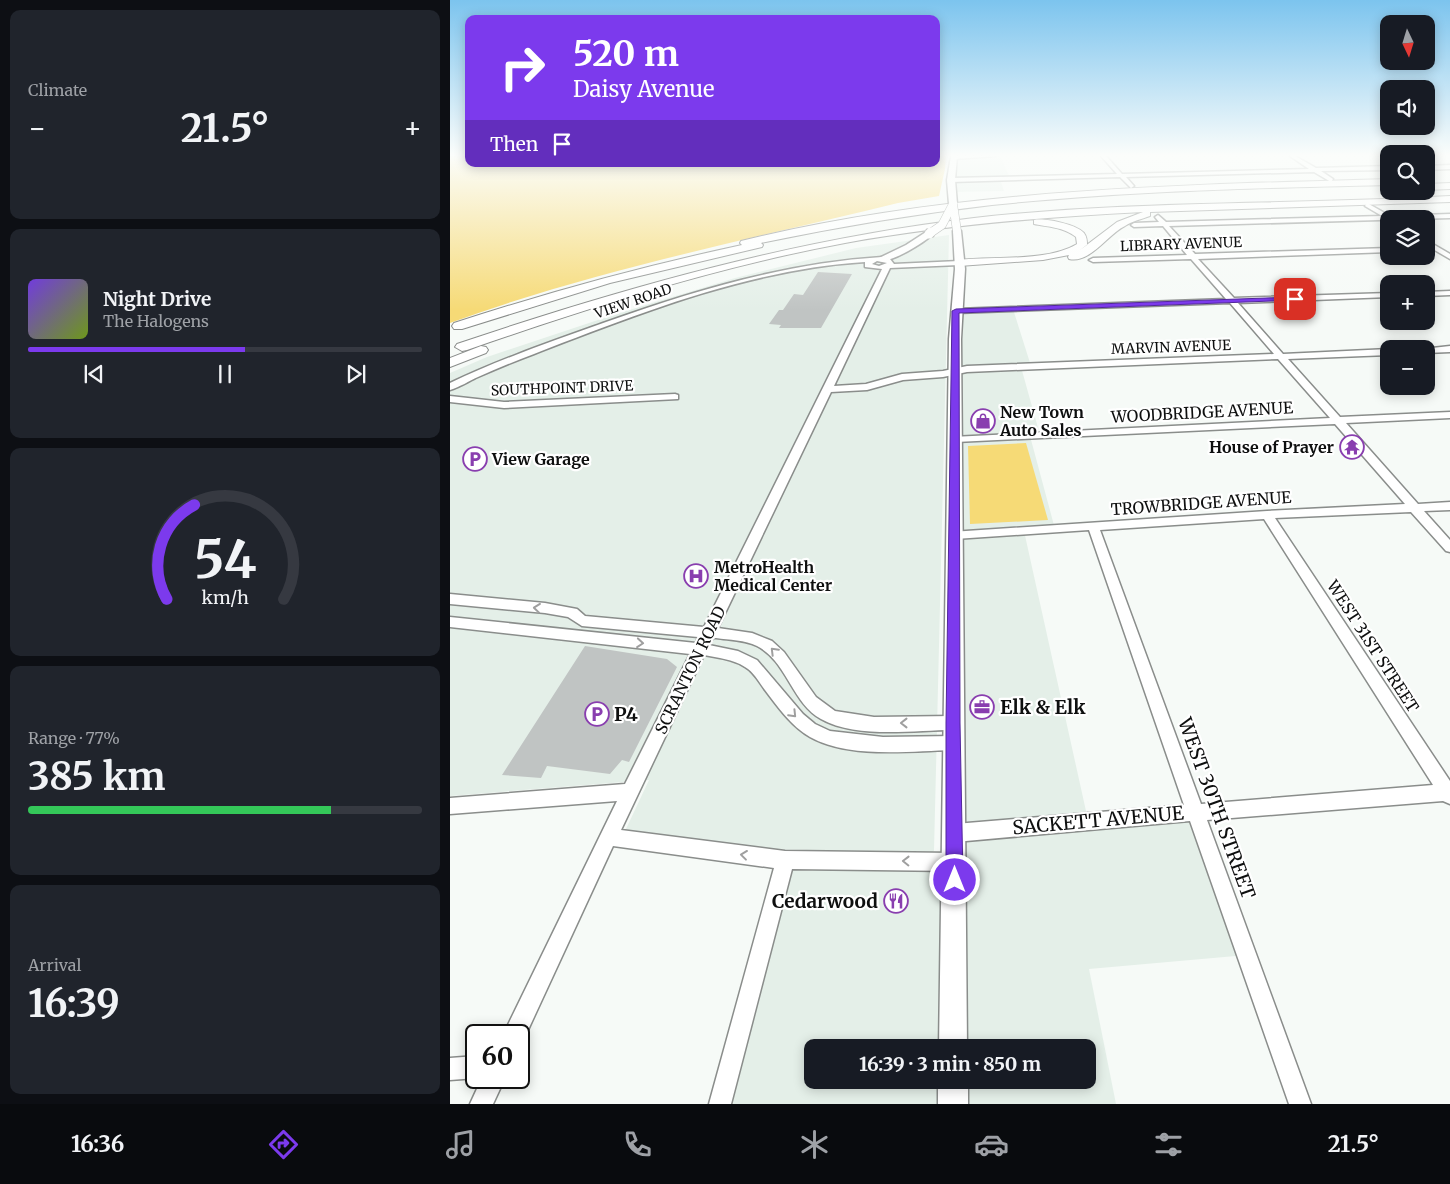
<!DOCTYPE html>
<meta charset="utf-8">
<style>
:root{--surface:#171b24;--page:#20242c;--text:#f1f3f6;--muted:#9ea1a6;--line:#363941;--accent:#7c3aed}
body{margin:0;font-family:Merriweather,serif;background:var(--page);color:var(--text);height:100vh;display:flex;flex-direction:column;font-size:19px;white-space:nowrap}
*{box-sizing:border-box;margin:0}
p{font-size:16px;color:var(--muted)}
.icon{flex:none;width:28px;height:28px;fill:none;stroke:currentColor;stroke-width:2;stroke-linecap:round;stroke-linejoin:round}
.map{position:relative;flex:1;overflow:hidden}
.panel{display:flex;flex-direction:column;gap:10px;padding:10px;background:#0d0f14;width:450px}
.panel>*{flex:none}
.banner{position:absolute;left:15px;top:15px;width:475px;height:152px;border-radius:10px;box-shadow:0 2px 12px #0003;background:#7c3aed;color:#fff;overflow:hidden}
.needle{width:32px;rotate:176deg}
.buttons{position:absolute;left:930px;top:15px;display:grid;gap:10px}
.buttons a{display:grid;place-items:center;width:55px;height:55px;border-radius:10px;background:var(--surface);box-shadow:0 2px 12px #0003;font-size:25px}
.speed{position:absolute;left:15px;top:1024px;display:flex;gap:10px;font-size:25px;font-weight:700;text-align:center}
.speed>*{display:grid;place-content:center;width:65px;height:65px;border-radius:50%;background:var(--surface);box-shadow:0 2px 12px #0003;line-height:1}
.speed .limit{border:2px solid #111;border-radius:8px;background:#fff;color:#111}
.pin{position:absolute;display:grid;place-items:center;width:42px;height:42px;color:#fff;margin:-21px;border-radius:10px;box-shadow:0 2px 8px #0006}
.me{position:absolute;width:55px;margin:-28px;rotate:0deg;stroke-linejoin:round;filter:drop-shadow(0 0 4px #0008)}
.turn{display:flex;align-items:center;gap:18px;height:105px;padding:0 25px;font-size:22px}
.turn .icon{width:65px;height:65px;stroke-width:2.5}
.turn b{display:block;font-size:35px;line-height:42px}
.then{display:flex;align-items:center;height:48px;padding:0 25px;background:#0003;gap:10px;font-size:19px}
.big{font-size:38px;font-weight:700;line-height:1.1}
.panel .card{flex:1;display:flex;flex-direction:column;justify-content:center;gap:8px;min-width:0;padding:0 18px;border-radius:10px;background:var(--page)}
.panel .dial{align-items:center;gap:0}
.dial svg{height:130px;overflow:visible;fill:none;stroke:var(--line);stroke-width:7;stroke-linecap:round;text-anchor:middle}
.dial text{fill:var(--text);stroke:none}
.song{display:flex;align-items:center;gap:15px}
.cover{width:60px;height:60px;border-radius:8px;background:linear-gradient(135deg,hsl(260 70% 55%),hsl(80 70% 35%))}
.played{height:5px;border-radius:2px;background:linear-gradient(90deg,var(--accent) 55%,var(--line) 55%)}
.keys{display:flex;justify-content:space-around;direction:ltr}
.heat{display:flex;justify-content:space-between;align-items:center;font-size:28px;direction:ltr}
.charge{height:8px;border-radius:4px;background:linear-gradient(90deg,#34c759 77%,var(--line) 0)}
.trip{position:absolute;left:354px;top:1039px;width:292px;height:50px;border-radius:10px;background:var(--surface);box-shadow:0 2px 12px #0003;font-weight:700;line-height:50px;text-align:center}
.menu{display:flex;height:80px;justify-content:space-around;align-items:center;background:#090b0e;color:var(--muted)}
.menu .icon{width:35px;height:35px}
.menu .on{color:var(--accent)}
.menu b{font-size:22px;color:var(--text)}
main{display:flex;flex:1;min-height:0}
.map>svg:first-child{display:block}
.built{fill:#e4efe8;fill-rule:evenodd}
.green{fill:#f6da76}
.building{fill:#c0c4c3}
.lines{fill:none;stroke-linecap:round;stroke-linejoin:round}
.minor-casing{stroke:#8a8d8b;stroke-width:3}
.major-casing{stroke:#8a8d8b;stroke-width:3}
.highway-casing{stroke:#8a8d8b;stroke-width:2}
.minor{fill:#fff;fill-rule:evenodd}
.major{fill:#fff;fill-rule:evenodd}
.highway{fill:#fff;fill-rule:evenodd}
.major-bridge-far1-casing{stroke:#8a8d8b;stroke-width:9;stroke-linecap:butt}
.major-bridge-casing{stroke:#8a8d8b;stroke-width:11;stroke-linecap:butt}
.major-bridge-far1{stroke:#fff;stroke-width:8}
.major-bridge{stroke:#fff;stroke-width:9}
.oneway{stroke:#9f9f9f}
.route{fill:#7c3aed;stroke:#51269a}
.labels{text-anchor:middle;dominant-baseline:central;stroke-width:4.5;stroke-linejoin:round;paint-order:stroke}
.far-street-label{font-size:14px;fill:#0e0f0f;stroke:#fff}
.poi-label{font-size:16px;font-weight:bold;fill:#0e0f0f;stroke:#fff;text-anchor:start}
.street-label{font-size:16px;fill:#0e0f0f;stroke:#fff}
.near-poi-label{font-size:19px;font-weight:bold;fill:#0e0f0f;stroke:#fff;text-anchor:start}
.near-street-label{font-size:19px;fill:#0e0f0f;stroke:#fff}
</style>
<main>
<section class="panel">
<div class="card"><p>Climate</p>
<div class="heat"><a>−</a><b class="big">21.5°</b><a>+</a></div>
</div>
<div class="card">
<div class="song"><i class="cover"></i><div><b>Night Drive</b><p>The Halogens</p></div></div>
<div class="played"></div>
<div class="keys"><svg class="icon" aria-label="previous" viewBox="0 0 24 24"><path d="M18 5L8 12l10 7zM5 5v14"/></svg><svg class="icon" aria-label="pause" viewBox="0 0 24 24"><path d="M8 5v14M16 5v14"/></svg><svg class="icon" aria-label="next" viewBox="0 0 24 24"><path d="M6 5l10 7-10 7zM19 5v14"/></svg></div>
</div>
<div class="card dial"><svg viewBox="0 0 100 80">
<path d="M14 69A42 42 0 1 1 86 69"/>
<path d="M14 69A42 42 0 0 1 31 11" stroke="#7c3aed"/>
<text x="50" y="56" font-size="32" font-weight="700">54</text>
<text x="50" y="72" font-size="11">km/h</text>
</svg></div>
<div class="card"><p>Range · 77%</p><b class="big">385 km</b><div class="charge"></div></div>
<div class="card"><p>Arrival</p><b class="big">16:39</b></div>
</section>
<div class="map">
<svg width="1000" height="1104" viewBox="0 0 1000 1104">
<rect width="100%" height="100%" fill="#f6faf7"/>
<g class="built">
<path d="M504,156H550L560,178L550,179L554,191L502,192L501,180Z"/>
<path d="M499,235L484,851L481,853H337L177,832L176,829L199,780L0,796V373L37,357L163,315L285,278L406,248Z"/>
<path d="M563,309L581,366L571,367L590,435L580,436L605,529L574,531L638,820L746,812L797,955L639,969L666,1104H270L335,860L505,862L506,311ZM362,1048H638V1080H362Z"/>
</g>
<g class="green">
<path d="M0,156H19V164H486V156H496L495,169L489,196L448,203C298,240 145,270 0,323Z"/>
<path d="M576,443L598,520L520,524L518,446Z"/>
</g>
<g class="building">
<path d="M368,272L402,274L371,328H329L331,325L319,324L329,310H333L344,294L353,295Z"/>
<path d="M135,646L217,659L227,667L179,762L172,760L160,774L97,766L91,778L52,775Z"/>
</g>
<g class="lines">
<g class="minor-casing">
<g id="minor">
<path d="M502,156H546L504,159Z"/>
<path d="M651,156H656L672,174L859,169L840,156H845L866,168L939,166V170L871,171L883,179L881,182L864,172L676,177L684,186L681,188L670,177L501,182L498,180L501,178L667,174Z"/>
<path d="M1000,165V169L976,170V166Z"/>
<path d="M917,203L940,216L1000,214V218L719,226L745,254L939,248V252L748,259L784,298L939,293V297L788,303L833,354L939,349V355L838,359L890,417L1000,412V418L896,423L968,504L1000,502V510L974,511L1000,540V552L996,551L961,512L825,518L1000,781V804L993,801L757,820L861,1104H839L740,821L505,842L499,839L496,833L499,827L505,824L734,805L639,530L505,539L501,538L499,535L501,532L817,511L955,504L885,424L506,442L501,439L502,437L880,418L828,359L517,372L493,377L453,380L417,390L381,392L268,628L302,633L322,641L334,652L366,697L385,711L424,717L503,716L509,718L511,723L509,728L503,730C464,730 406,739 371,719C342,703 337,661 307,646C295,640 279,640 266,638H263L259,645L288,651L307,660L353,714L365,724L380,731L433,737L504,736L510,738L512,743L510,748L504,750C460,751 399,759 360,737C341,726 328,707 315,690C309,682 304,672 295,667C283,659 268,658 254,655L171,830L335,851L505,853L511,856L514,862L511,868L505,871L342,869L281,1104H259L324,868L163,846L72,1043L69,1044V1035H53L167,801L0,814V798L175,784L240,654L0,627V617L246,643L248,637L132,626L118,617L95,613L0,604V594L95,603L127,609L135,616L254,627L432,269L415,267V262C301,269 190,313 84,354C65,361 46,369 28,377C19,381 10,387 0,390V383C50,359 103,341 156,322C246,290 336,263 432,257L440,259L444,264L509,261L513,263L509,265L440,268L384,386L416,384L452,374L493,371L517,366L824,354L780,303L506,313L502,311L506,309L776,299L741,259L643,262L639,260L643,258L737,255L713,226L684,227L681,225L684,223L709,222L705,217L708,215L716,222L932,216L915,206ZM427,261L437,263L429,266L422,264ZM814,519L983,785L751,804L650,530Z"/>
<path d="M976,240L1000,254V259L976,245Z"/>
<path d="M1000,291V295L976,296V292Z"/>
<path d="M1000,346V352L976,353V349H973Z"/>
<path d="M225,394L228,395V399L54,408L0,402V396L54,402Z"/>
<path d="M26,1056L27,1078L0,1080V1058Z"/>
<path d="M32,1078H55L43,1104H20Z"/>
</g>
</g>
<g class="major-casing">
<g id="major">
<path d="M501,156H507L505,180L507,204L503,206L499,204L497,180Z"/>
<path d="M507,228L511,231L515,269L511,339L517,1048H489L499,339L505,269L503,231Z"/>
<path d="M476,232L483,234C474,243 441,263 429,261L427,259L456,245Z"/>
<rect x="488" y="1080" width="30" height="24"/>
</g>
</g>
<g class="highway-casing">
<g id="highway">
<path d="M939,179V185C807,188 674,191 542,205C465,214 387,227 311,243L313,245L312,247L160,283L12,329H4L2,326L4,323C99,292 194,266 292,245L290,243L291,241C502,189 723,185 939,179Z"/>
<path d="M1000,183V189L976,190V184Z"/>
<path d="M1000,196V202L700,212V216C692,219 682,221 675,226C658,234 640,264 619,259L618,257L619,255L593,260L509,266L504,263L509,260C544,256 597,262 627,244L626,237C614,227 598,227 584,224V220C595,218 626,224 634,233C637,237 637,241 637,245L630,250L667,222L693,212C593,217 494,225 395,243C266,267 141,307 17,350L12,351L5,347L7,344C176,287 347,239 524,218C682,200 842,205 1000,196Z"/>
<path d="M31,346L36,347L38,350L36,353L0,367V358Z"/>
</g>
</g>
<use href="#minor" class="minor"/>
<use href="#major" class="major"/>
<use href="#highway" class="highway"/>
<g class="major-bridge-far1-casing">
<g id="major-bridge-far1">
<path d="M503,204L507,231"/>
<path d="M479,234L492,225L503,204"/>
</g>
</g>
<g class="major-bridge-casing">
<path id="major-bridge" d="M479,234L481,232"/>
</g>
<use href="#major-bridge-far1" class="major-bridge-far1"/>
<use href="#major-bridge" class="major-bridge"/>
</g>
<defs><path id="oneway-chevron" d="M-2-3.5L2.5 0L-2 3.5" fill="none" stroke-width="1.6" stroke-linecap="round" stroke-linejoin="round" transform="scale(1.25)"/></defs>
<g class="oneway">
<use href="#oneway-chevron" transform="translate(87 608) rotate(-174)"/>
<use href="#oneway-chevron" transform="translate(190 643) rotate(5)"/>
<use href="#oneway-chevron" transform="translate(324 651) rotate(-135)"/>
<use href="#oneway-chevron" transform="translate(343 714) rotate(46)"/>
<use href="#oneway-chevron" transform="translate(454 723) rotate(-180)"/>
<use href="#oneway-chevron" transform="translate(294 855) rotate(-173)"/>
<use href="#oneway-chevron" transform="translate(456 861) rotate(-179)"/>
</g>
<linearGradient id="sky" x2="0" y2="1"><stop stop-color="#7cc4ee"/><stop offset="0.5" stop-color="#fbfdfb"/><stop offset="1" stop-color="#fbfdfb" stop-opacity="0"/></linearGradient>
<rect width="1000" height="310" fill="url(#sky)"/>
<path class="route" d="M845,297H848V300L509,313L510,723L513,880L511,886L505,889L499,886L496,880V723L502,311L506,309Z"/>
<defs>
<g id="shop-ring" transform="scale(1.25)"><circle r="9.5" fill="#fff" stroke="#893eaf" stroke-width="1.5"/><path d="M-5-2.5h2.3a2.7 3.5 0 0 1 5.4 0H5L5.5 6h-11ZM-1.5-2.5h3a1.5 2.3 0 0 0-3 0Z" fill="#893eaf"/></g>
<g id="temple-ring" transform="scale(1.25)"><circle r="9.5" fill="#fff" stroke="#893eaf" stroke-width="1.5"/><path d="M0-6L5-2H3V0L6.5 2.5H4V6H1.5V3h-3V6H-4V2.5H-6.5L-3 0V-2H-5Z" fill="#893eaf"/></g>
<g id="parking-ring" transform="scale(1.25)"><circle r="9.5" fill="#fff" stroke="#893eaf" stroke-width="1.5"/><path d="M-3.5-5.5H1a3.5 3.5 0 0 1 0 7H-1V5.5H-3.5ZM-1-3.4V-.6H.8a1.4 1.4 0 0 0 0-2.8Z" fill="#893eaf"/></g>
<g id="hospital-ring" transform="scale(1.25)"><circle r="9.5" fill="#fff" stroke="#893eaf" stroke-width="1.5"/><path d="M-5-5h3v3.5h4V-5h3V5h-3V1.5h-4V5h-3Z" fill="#893eaf"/></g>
<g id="office-ring" transform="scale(1.25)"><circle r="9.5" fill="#fff" stroke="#893eaf" stroke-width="1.5"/><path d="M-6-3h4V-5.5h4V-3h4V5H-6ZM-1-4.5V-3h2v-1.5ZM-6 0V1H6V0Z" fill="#893eaf"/></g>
<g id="restaurant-ring" transform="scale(1.25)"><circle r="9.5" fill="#fff" stroke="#893eaf" stroke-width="1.5"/><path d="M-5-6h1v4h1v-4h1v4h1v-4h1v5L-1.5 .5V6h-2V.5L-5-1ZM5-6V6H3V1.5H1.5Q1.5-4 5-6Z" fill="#893eaf"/></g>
</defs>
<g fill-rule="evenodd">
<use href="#shop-ring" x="533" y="421"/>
<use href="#temple-ring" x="902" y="447"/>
<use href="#parking-ring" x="25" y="459"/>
<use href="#hospital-ring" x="246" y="576"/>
<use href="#office-ring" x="532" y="707"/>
<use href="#parking-ring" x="147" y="714"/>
<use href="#restaurant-ring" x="446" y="901"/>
</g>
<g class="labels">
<g class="far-street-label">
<text transform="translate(731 244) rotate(-2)">LIBRARY AVENUE</text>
<text transform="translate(183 301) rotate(-19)">VIEW ROAD</text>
<text transform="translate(721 347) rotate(-2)">MARVIN AVENUE</text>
<text transform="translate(112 388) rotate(-2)">SOUTHPOINT DRIVE</text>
</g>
<g class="poi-label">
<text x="550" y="412">New Town<tspan x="550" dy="18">Auto Sales</tspan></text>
<text x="884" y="447" text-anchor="end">House of Prayer</text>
<text x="42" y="459">View Garage</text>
<text x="264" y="567">MetroHealth<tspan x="264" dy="18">Medical Center</tspan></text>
</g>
<g class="street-label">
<text transform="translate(752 412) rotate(-3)">WOODBRIDGE AVENUE</text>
<text transform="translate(751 503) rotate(-4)">TROWBRIDGE AVENUE</text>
<text transform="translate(923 646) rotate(57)">WEST 31ST STREET</text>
<text transform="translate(240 670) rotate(-64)">SCRANTON ROAD</text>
</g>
<g class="near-poi-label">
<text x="550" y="707">Elk &amp; Elk</text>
<text x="164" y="714">P4</text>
<text x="428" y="901" text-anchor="end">Cedarwood</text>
</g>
<g class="near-street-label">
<text transform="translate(767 808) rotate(70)">WEST 30TH STREET</text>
<text transform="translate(648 820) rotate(-5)">SACKETT AVENUE</text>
</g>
</g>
</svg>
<div class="buttons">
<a><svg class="needle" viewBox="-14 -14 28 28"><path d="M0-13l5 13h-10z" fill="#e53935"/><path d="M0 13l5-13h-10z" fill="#9ea1a6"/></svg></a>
<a><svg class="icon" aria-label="sound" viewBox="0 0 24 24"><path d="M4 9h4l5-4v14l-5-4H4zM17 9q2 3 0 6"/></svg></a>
<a><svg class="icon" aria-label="search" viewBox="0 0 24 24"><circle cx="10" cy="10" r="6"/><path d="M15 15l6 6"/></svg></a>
<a><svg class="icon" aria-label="layers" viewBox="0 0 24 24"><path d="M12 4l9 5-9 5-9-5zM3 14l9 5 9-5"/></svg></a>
<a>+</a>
<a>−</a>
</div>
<div class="speed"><div class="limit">60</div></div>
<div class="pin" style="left:845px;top:299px;background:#d93025"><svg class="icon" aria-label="arrive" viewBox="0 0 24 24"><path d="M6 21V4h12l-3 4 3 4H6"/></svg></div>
<svg class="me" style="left:505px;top:880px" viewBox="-20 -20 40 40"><circle r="17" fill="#7c3aed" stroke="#fff" stroke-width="3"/><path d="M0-11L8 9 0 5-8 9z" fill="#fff"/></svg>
<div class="trip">16:39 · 3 min · 850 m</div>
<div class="banner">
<div class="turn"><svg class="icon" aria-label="right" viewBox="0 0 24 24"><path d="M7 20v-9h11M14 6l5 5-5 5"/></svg><div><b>520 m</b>Daisy Avenue</div></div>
<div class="then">Then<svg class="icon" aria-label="arrive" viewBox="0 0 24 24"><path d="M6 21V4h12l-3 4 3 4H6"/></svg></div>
</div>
</div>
</main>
<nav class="menu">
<b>16:36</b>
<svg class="icon on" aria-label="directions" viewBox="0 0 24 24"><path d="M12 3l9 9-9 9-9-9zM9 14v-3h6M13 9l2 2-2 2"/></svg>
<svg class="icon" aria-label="music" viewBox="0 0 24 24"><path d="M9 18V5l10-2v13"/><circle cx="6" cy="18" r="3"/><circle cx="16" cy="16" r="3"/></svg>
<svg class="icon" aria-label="phone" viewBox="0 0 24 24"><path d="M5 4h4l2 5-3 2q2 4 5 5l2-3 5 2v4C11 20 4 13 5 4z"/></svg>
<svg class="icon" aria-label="climate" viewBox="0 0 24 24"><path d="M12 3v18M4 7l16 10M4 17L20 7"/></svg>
<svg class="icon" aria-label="car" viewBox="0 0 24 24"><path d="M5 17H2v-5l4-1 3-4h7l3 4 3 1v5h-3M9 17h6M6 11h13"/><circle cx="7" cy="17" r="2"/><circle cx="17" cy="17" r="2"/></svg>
<svg class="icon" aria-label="filters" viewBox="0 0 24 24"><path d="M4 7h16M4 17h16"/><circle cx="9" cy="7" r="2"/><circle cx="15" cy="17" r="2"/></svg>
<b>21.5°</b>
</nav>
